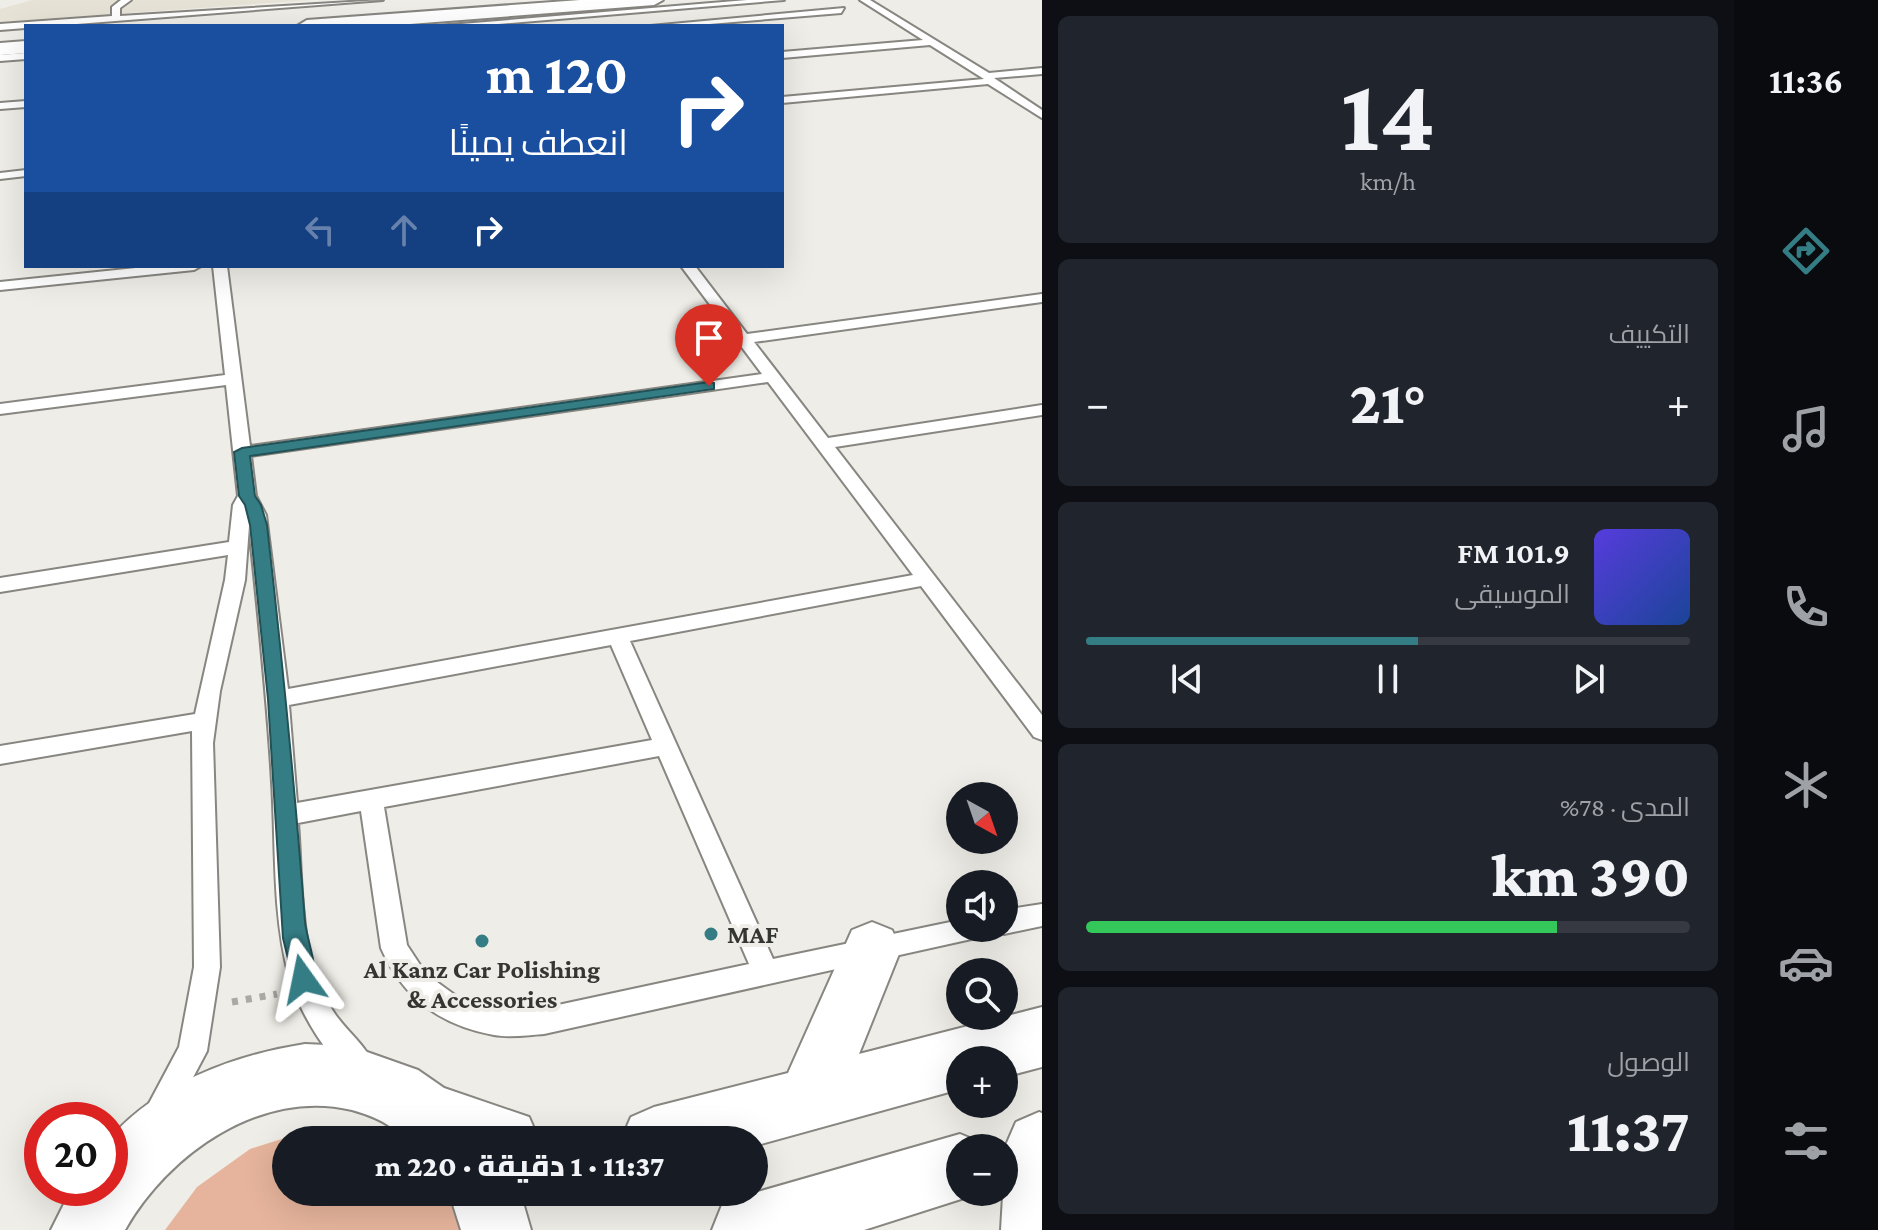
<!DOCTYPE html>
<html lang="ar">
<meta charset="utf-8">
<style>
:root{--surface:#171b24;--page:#20242c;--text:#f1f3f6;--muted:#9ea1a6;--line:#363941;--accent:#357d85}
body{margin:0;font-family:"Crimson Pro",Cairo,serif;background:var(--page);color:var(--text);direction:rtl;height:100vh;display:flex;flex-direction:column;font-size:30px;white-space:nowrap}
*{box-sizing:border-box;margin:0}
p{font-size:26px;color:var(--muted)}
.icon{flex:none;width:44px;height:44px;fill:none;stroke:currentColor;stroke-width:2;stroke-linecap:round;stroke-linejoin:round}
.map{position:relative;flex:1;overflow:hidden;direction:ltr}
.panel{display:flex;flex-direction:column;gap:16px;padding:16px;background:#0d0f14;width:692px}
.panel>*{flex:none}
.guide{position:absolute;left:24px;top:24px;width:760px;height:244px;border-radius:0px;box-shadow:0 8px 32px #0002;direction:rtl;background:#1a4fa0;color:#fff;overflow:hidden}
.needle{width:52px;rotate:140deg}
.controls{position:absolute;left:946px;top:782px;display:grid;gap:16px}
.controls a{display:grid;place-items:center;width:72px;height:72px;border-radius:50%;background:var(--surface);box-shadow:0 8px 32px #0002;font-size:40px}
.speed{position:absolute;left:24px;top:1102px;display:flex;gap:16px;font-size:40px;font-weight:700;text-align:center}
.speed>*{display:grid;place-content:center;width:104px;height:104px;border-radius:50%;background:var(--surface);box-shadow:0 8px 32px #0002;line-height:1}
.speed .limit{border:12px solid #d22;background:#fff;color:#111}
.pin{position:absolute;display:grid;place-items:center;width:68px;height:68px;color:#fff;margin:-82px -34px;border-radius:50% 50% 50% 0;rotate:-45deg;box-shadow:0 0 8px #0007}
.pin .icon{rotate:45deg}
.me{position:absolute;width:88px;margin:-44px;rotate:348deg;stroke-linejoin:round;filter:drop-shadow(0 0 6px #0008)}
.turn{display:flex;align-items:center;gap:28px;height:168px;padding:0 24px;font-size:36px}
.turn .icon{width:104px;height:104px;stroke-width:2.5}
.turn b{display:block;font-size:56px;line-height:68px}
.lanes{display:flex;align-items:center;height:76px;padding:0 24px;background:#0003;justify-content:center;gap:40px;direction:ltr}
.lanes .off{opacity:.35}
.big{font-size:60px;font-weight:800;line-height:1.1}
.panel .card{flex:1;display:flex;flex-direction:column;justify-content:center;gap:12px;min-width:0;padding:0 28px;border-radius:12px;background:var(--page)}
.panel .dial{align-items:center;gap:0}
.dial b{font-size:104px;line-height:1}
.song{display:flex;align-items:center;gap:24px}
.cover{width:96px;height:96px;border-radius:12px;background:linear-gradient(135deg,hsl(250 70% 55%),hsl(220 70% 35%))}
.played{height:8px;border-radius:4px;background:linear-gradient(90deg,var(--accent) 55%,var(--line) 55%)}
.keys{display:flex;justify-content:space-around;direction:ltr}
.heat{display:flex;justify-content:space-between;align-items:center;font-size:44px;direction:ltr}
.charge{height:12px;border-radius:6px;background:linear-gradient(90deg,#34c759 78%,var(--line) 0)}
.trip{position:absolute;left:272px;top:1126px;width:496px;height:80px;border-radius:40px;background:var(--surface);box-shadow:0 8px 32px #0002;font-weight:800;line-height:80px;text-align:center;direction:rtl}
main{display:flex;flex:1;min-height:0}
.tab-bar{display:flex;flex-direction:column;width:144px;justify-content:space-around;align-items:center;background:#090b0e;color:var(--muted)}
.tab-bar .icon{width:56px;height:56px}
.tab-bar .current{color:var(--accent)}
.tab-bar b{font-size:36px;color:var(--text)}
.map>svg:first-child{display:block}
.built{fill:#e7e2d6}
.green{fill:#e6b49c}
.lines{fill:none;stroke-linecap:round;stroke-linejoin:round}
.lane-casing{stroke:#888680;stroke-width:4}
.secondary-casing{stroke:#888680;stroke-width:4}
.path{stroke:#aba9a4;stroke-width:7;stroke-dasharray:6 8;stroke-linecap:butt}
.lane{fill:#fff;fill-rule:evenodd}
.secondary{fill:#fff;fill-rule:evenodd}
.route{fill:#357d85;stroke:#225156;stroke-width:2}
.poi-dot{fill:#357d85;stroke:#efede7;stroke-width:3}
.labels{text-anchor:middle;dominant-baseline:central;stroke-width:8;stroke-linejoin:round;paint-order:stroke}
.near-poi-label{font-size:26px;font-weight:bold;fill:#353532;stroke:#efede7;text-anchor:start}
</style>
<main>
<nav class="tab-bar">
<b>11:36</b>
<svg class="icon current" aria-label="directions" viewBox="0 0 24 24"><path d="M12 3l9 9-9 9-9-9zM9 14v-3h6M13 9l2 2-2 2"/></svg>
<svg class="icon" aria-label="music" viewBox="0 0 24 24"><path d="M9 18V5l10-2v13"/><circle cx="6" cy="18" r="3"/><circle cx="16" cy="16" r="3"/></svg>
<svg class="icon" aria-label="phone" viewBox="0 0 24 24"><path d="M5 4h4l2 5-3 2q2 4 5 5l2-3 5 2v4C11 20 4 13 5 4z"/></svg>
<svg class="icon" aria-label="climate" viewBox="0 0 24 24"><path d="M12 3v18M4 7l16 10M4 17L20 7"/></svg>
<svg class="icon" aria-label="car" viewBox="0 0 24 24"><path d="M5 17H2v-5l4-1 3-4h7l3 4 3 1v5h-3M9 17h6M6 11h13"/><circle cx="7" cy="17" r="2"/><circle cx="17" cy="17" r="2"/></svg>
<svg class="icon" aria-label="filters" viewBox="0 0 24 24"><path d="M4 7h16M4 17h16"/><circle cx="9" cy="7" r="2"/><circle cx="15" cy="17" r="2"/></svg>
</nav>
<section class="panel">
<div class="card dial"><b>14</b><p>km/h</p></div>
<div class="card"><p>التكييف</p>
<div class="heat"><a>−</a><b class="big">21°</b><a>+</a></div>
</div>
<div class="card">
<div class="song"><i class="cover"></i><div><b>101.9 FM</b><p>الموسيقى</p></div></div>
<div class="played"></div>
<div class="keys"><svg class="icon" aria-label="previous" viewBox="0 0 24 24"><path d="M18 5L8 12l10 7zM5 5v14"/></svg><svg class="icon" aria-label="pause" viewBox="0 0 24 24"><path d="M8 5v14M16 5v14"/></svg><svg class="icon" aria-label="next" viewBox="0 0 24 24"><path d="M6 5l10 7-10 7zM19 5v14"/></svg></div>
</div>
<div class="card"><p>المدى · 78%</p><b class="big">390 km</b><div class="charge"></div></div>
<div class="card"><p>الوصول</p><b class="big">11:37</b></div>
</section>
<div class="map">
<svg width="1042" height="1230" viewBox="0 0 1042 1230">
<rect width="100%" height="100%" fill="#efede7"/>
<path class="built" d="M32,0H311L0,22V9Z"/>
<path class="green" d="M313,1129L367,1132L383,1140H286V1192H455L474,1230H165L197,1187L250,1149Z"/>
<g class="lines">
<g class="lane-casing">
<g id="lane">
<path d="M121,0H131L120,8V16L383,0L0,30V24L112,16V7Z"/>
<path d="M747,0H784L475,26H437Z"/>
<path d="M860,0H870L989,73L1042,68V74L994,78L1042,110V118L988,84L782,103V97L984,79L930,45L782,58V52L923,40Z"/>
<path d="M844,8L841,13L685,26H650Z"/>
<path d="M26,53V59L0,61V55Z"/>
<path d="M26,101V107L0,109V103Z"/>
<path d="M26,170V176L0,179V173Z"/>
<path d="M155,266H201L194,270L0,290V282Z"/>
<path d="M213,266H227L250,446L762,374L681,266H695L747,334L1042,294V302L754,342L828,438L1042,405V415L835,447L1042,715V740L1034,737L921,586L630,641L773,959L960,920V928H989L985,936L544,1034C528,1035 510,1038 494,1035C440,1025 403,998 381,948L361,811L298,823C303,884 298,957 333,1011C345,1030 365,1044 374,1065L370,1075L360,1079C330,1067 297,1007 289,976C272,914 276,845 272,782C267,696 258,612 249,526L245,580L220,691L213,743L220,967L207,1051L171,1119L161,1124L151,1119L146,1109L179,1047L194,967L192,731L0,764V746L195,714L225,580L228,555L0,592V578L229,542L233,505L238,496L226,385L0,414V404L225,375ZM768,382L913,575L288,689L266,515L256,496L251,456ZM611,645L652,740L297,803L289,705ZM659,756L749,964L544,1008L496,1009L459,998L426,974L407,945L384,807Z"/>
<path d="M1042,904V926L1004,934L995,930L994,928H1004V910Z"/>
</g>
</g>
<g class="secondary-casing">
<g id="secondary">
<path d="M580,0H663L654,5L384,26H297L307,20Z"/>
<path d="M26,41V53L0,55V43Z"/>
<path d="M872,922L892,930L901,949L859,1054L1042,1007V1067L1004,1077V1060H960V1089L754,1146V1140H621L631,1117L654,1107L788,1073L852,930Z"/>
<path d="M305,1044L350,1046L418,1070L444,1088L529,1117L539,1140C519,1140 415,1144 405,1139C400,1137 395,1131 391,1127C380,1119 366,1114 352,1110C261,1088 168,1154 125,1230H51L72,1188H110V1138C159,1083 234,1055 305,1044Z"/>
<path d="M1039,1112L1042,1113V1230H1001L1006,1145L1016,1122Z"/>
<path d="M960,1134L984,1144L985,1148H960V1192H983L864,1230H712L722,1205L747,1195Z"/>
<path d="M449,1192H520L531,1230H461Z"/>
</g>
</g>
<path class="path" d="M232,1002L277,994"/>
<use href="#lane" class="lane"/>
<use href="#secondary" class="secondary"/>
</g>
<path class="route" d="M709,382L714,383V389L250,456L255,496L261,505L267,525C282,657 295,789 305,922C307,941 320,970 312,987L303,990L295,987L283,938L268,699L250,525L245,505L239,496L234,452L242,448Z"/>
<g class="poi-dot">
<circle cx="711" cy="934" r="8"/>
<circle cx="482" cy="941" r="8"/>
</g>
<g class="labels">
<g class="near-poi-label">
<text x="727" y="934">MAF</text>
<text x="482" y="969" text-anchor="middle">Al Kanz Car Polishing<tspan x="482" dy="30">&amp; Accessories</tspan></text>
</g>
</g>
</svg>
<div class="controls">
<a><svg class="needle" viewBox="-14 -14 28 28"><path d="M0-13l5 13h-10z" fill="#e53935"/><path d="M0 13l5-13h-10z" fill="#9ea1a6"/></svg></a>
<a><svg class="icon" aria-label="sound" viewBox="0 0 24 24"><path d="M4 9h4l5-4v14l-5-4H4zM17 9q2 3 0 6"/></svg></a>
<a><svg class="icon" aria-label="search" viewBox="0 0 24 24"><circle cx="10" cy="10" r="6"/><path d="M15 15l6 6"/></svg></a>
<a>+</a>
<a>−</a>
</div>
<div class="speed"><div class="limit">20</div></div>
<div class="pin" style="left:709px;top:386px;background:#d93025"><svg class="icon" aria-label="arrive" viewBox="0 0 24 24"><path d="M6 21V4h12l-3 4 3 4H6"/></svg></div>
<svg class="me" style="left:303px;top:979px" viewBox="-20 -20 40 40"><path d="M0-17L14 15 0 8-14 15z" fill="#357d85" stroke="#fff" stroke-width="4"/></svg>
<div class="trip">11:37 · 1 دقيقة · 220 m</div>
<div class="guide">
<div class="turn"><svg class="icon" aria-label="right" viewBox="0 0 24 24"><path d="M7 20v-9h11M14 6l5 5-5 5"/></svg><div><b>120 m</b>انعطف يمينًا</div></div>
<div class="lanes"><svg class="icon off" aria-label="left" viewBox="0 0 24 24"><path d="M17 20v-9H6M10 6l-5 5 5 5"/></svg><svg class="icon off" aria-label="ahead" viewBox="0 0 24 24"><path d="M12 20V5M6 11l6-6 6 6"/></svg><svg class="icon" aria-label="right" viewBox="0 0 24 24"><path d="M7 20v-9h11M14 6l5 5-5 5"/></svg></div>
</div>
</div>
</main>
